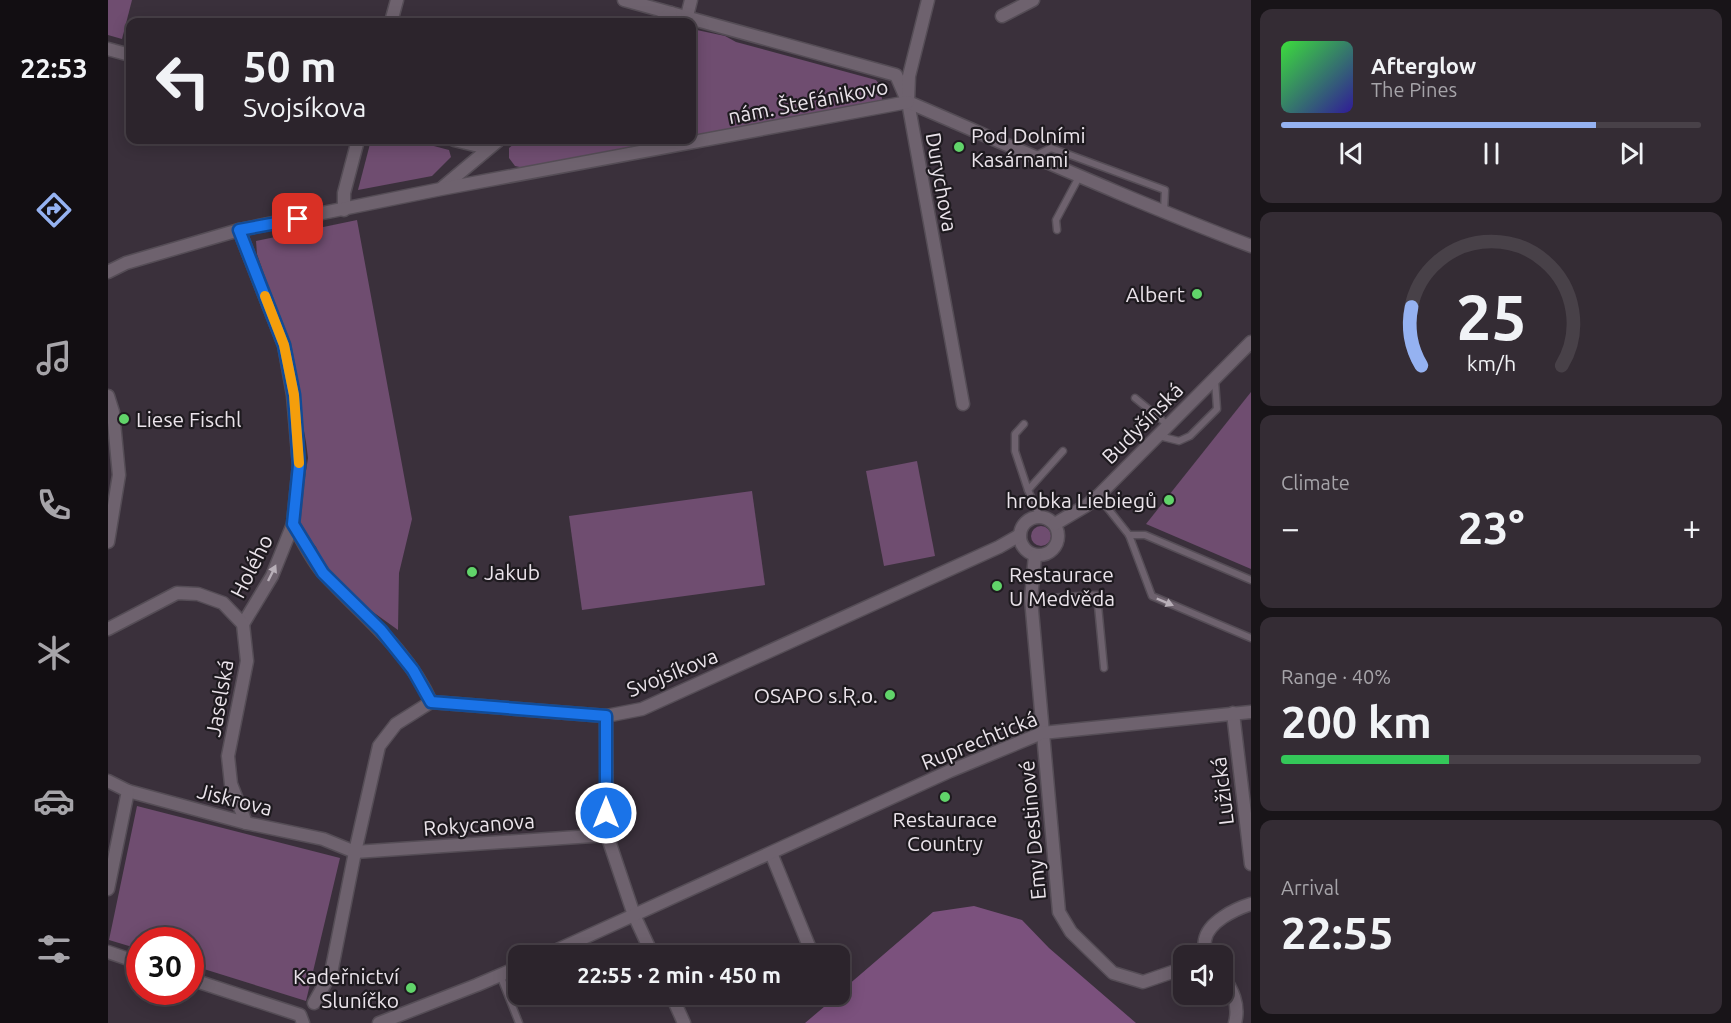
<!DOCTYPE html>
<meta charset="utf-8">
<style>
:root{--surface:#2c242c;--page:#342c34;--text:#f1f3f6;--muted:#a6a4a9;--line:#484148;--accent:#95b2f1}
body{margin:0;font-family:Ubuntu,sans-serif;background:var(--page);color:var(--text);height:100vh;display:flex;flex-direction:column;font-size:22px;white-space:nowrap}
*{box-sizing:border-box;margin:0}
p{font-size:20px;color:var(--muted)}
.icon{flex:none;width:33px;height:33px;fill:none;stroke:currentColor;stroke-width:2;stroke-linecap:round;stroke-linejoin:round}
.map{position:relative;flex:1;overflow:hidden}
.drawer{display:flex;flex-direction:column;gap:9px;padding:9px;background:#181418;width:480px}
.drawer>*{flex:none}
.banner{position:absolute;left:18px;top:18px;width:570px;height:126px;border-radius:12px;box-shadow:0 3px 15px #0003,0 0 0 2px var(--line);background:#2c242c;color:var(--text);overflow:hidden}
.fabs{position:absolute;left:1065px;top:945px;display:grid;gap:12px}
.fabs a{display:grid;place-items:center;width:60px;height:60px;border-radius:12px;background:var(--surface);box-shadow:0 3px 15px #0003,0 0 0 2px var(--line);font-size:30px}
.speed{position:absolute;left:18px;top:927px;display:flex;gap:12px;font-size:30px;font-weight:700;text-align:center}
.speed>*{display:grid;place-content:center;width:78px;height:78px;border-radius:50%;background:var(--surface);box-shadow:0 3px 15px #0003,0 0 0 2px var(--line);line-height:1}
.speed .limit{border:9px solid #d22;background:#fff;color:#111}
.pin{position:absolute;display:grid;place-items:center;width:51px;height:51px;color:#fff;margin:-26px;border-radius:12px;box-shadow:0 3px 9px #0006}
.me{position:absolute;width:66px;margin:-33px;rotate:0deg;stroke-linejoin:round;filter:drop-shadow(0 0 4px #0008)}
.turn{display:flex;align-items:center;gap:21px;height:126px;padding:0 18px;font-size:27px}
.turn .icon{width:78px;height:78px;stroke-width:2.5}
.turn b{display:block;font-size:42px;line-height:51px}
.big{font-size:45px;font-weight:600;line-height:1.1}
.drawer .tile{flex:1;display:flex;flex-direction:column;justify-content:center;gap:9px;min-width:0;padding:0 21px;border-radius:12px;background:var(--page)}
.drawer .dial{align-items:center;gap:0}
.dial svg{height:156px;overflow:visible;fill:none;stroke:var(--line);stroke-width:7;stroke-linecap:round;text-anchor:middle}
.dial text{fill:var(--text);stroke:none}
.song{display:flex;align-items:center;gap:18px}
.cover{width:72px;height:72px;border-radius:9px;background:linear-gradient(135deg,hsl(120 70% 55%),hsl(250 70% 35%))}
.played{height:6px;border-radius:3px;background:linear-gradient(90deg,var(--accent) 75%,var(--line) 75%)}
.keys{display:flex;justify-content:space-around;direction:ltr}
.heat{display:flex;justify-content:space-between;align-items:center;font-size:33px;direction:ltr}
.charge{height:9px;border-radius:4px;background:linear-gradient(90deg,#34c759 40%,var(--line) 0)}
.trip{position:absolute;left:400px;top:945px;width:342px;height:60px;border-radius:12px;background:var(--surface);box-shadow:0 3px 15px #0003,0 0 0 2px var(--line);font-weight:600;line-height:60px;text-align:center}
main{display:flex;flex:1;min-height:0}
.tabs{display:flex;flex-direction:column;width:108px;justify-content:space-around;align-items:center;background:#120e12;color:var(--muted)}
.tabs .icon{width:42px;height:42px}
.tabs .on{color:var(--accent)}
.tabs b{font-size:27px;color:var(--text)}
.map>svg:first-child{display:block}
.green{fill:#6f4d70}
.forest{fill:#7b517d}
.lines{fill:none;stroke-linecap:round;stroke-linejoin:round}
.lane-casing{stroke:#554d56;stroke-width:9}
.street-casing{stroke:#554d56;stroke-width:15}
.lane{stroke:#6e626e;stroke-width:6}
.street{stroke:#6e626e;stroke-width:12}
.oneway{fill:#b8afb8}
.route-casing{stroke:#114b97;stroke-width:15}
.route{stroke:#1a73e8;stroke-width:10}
.slow{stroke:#f59e0b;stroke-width:10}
.poi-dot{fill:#61d46a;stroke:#1e1a1f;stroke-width:2}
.labels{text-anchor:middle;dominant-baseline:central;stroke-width:4.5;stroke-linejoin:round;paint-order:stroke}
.street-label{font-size:21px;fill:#eae3ea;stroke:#1e1a1f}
.poi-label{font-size:21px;fill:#eae3ea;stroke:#1e1a1f;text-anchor:start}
</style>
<main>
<nav class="tabs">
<b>22:53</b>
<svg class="icon on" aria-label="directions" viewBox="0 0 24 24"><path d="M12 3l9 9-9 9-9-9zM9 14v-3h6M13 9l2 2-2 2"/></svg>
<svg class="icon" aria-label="music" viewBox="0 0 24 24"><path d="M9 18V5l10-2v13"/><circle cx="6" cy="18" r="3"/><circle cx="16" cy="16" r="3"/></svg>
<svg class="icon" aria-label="phone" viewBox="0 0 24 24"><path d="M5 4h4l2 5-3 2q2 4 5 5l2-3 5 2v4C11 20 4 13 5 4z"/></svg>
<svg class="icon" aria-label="climate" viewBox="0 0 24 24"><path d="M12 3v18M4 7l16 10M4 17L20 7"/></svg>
<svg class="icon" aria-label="car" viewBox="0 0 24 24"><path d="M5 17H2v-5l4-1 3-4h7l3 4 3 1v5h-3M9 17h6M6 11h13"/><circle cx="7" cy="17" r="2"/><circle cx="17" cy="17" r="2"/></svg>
<svg class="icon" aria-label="filters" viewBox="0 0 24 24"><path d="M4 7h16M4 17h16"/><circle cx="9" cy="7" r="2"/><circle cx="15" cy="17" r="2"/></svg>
</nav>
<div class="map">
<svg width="1143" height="1023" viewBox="0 0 1143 1023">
<rect width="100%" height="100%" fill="#3a303b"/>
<g class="green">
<path d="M0,0H24L14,39L0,35Z"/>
<path d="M584,29L617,36L628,42L768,80L773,87L774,100L584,136Z"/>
<path d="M263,140H303L341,150L343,157L324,176L250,190Z"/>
<path d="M411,140H565L416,168L407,166L401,158V148Z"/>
<path d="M249,220L304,519L291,573L290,630L258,607L221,575L208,547L192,528L191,516L200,458L198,442L180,343L149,254L148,241Z"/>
<path d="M1143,392V569L1038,524Z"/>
<path d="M809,461L827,556L776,566L758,471Z"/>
<path d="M644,491L657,585L474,610L461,516Z"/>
<circle cx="933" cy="536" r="10"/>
<path d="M29,806L232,858L198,1001L83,965L82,940H32L31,949L1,940Z"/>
</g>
<path class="forest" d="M866,906L914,920L941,948L1028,1023H697L730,995L732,994V992L825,912Z"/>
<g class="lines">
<g class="lane-casing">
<g id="lane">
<path d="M927,156L943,148L1057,190L1056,212"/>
<path d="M949,230L948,220L972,175"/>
<path d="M1027,398L1060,425"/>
<path d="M916,424L907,434V451L920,490"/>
<path d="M1051,436L1071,441L1082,436L1109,409L1107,380"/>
<path d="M990,496L1021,535L1044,596L1143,638"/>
<path d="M932,517L920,490L955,451"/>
<path d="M1021,535H1037L1143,580"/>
<path d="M924,599L989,595L996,668"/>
<path d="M392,975L411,1023"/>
</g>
</g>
<g class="street-casing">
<g id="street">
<path d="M516,0L788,75L798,98"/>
<path d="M820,0L801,76L800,102L855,404"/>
<path d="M579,16L583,0"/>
<path d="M894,16L925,0"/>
<path d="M283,22L289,0"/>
<path d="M551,22L563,13"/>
<path d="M0,49L22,55"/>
<path d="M800,102C914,151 1027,202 1143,246"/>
<path d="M346,140L379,148"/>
<path d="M335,187L391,140"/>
<path d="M236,210V193L250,140"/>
<path d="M131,230L176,345L185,395L191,465L185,524L164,576L135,624"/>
<path d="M0,272L18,263L131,230L333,189L800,102"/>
<path d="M0,396L5,412L11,475L0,542"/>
<circle cx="931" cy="536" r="19"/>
<path d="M185,524C195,541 204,561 217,575C255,616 300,650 323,702"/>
<path d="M947,524L979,505L990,496L1143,342"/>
<path d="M927,555L923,599L951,912L963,932L1005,973L1035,982L1076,968"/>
<path d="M0,629L69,593L90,594L115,603L135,624L139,661L120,756L123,784L138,823"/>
<path d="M1125,713L1143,864"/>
<path d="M498,716L499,835L526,915L545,956"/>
<path d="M0,781L20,791L138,823L215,839L247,852L499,835"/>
<path d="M663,853L705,956"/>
<path d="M0,889L20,791"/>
<path d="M0,952L32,963"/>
<path d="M436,956L842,771L934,733L1143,712"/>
<path d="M1096,956C1096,951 1096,945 1097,940C1100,922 1127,909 1143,904"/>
<path d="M1114,974C1124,990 1132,1004 1127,1023"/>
<path d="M82,979L192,1015L195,1023"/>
<path d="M563,994L576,1023"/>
<path d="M206,1003L223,973L247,852L271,746L288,724L323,702L498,716L534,709L891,547L912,535"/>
<path d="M271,1023L369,985L411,967"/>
</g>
</g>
<use href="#lane" class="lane"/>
<use href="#street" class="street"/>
</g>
<defs><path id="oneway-solid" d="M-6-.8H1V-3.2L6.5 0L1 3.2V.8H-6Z" transform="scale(1.5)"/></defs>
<g class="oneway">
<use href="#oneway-solid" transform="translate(164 573) rotate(-64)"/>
<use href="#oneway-solid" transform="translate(1057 602) rotate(23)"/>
</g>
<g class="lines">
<g class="route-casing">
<path id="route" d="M190,219L131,230L176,345L186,395L191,465L185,524L215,573L273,630L305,670L323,702L498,716V813"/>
</g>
<use href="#route" class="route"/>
<path class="slow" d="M157,296L176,345L186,395L191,463"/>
</g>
<g class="poi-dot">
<circle cx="851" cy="147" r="6"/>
<circle cx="1089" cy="294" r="6"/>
<circle cx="16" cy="419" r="6"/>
<circle cx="1061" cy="500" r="6"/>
<circle cx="364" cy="572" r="6"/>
<circle cx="889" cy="586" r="6"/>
<circle cx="782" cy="695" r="6"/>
<circle cx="837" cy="797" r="6"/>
<circle cx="303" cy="988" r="6"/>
</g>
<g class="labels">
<g class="street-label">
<text transform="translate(700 101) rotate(-11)">nám. Štefánikovo</text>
<text transform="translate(834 182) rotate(80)">Durychova</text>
<text transform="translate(1034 423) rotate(-45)">Budyšínská</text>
<text transform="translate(143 566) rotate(-63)">Holého</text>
<text transform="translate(564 672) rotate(-22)">Svojsíkova</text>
<text transform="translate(111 698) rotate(-80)">Jaselská</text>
<text transform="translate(871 740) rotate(-22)">Ruprechtická</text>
<text transform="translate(1114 791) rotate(-97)">Lužická</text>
<text transform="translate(127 799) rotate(14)">Jiskrova</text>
<text transform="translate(371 824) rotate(-4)">Rokycanova</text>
<text transform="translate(924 830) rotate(-95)">Emy Destinové</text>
</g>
<g class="poi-label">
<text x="863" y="135">Pod Dolními<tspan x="863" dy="24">Kasárnami</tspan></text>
<text x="1077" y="294" text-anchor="end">Albert</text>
<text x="28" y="419">Liese Fischl</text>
<text x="1049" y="500" text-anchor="end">hrobka Liebiegů</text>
<text x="376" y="572">Jakub</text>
<text x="901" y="574">Restaurace<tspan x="901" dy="24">U Medvěda</tspan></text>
<text x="770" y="695" text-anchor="end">OSAPO s.ʀ.ᴏ.</text>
<text x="837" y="819" text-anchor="middle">Restaurace<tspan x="837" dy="24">Country</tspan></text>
<text x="291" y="976" text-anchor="end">Kadeřnictví<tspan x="291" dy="24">Sluníčko</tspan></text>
</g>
</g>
</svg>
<div class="fabs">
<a><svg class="icon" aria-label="sound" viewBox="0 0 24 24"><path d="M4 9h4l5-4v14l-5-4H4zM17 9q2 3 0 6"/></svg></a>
</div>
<div class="speed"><div class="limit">30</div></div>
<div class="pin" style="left:190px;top:219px;background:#d93025"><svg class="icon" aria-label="arrive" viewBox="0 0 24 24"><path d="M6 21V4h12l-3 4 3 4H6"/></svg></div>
<svg class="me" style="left:498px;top:813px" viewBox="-20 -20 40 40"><circle r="17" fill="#1a73e8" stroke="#fff" stroke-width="3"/><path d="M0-11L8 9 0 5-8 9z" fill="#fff"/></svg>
<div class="trip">22:55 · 2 min · 450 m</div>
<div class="banner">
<div class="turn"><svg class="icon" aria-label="left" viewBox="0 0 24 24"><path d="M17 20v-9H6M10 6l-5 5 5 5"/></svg><div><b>50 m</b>Svojsíkova</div></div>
</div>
</div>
<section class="drawer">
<div class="tile">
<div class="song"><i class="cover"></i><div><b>Afterglow</b><p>The Pines</p></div></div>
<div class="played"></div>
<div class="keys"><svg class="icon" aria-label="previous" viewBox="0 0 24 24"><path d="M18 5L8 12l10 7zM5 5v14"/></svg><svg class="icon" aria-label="pause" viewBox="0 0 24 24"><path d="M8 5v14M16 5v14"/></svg><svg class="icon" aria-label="next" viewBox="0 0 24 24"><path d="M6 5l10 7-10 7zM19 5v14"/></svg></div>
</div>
<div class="tile dial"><svg viewBox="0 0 100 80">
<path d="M14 69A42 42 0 1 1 86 69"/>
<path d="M14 69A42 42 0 0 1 9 39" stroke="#95b2f1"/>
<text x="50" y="56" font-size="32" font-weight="700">25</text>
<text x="50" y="72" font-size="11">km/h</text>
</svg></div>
<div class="tile"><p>Climate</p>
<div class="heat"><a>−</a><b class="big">23°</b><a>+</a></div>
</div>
<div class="tile"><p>Range · 40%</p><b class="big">200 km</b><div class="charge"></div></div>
<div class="tile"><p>Arrival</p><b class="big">22:55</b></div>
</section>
</main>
